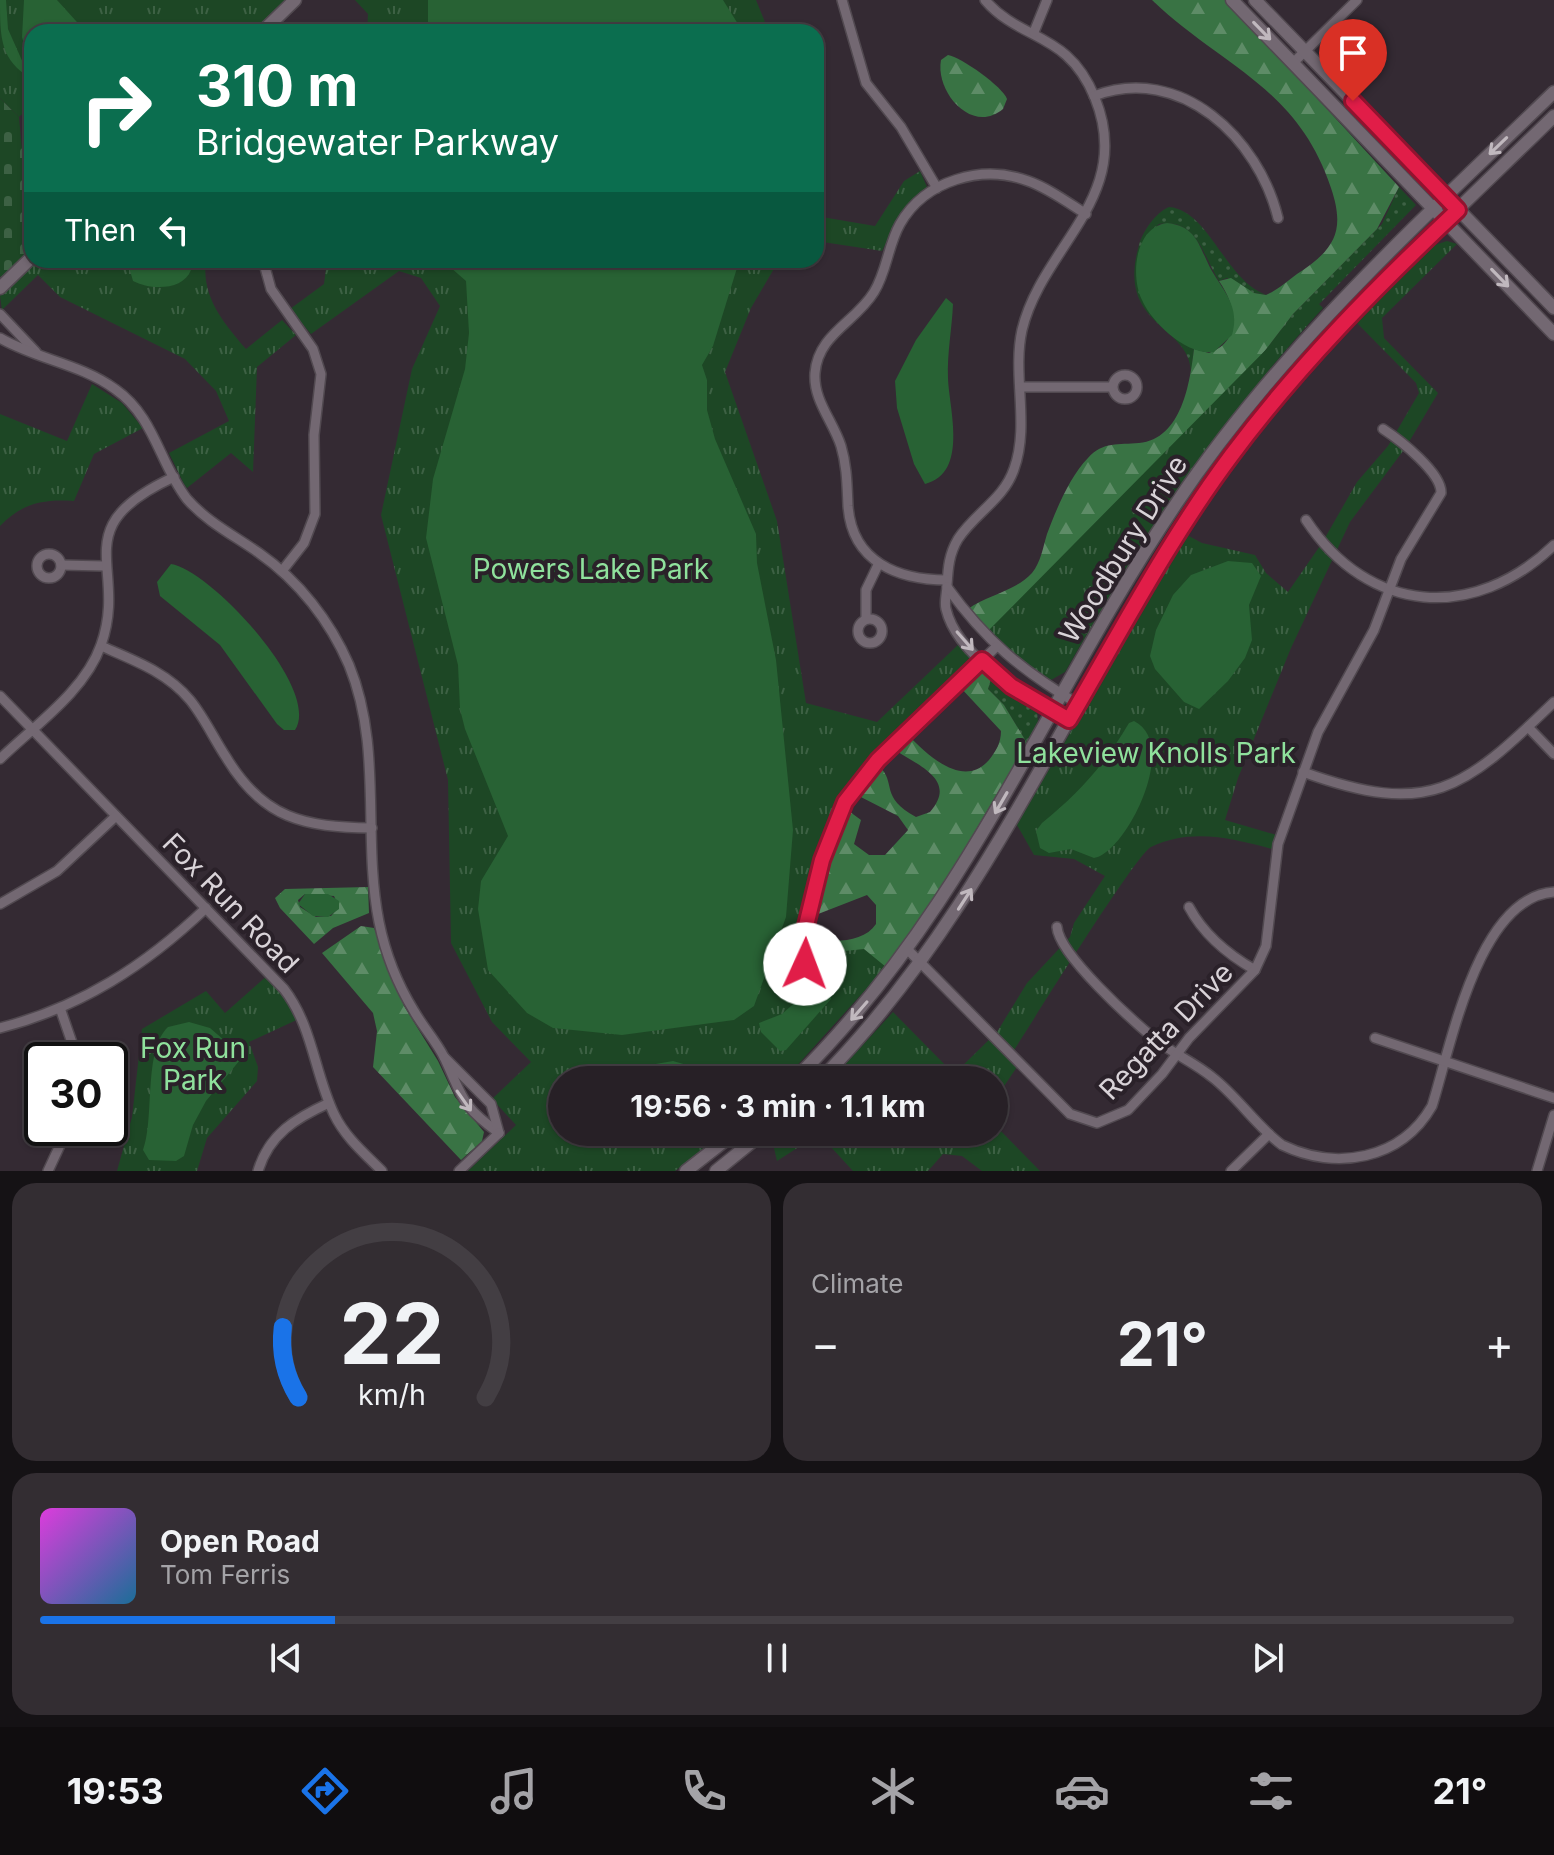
<!DOCTYPE html>
<meta charset="utf-8">
<style>
:root{--surface:#272026;--page:#332d32;--text:#f1f3f6;--muted:#a4a3a7;--line:#433e43;--accent:#1a73e8}
body{margin:0;font-family:Inter,sans-serif;background:var(--page);color:var(--text);height:100vh;display:flex;flex-direction:column;font-size:30px;white-space:nowrap}
*{box-sizing:border-box;margin:0}
p{font-size:26px;color:var(--muted)}
.icon{flex:none;width:44px;height:44px;fill:none;stroke:currentColor;stroke-width:2;stroke-linecap:round;stroke-linejoin:round}
.map{position:relative;height:1171px;overflow:hidden}
.details{display:flex;flex-direction:column;gap:12px;padding:12px;background:#151215;flex:1}
.details>*{flex:none}
.banner{position:absolute;left:24px;top:24px;width:800px;height:244px;border-radius:24px;box-shadow:0 2px 6px #0004,0 0 0 2px var(--line);background:#0b6e4f;color:#fff;overflow:hidden}
.speed{position:absolute;left:24px;top:1042px;display:flex;gap:16px;font-size:40px;font-weight:700;text-align:center}
.speed>*{display:grid;place-content:center;width:104px;height:104px;border-radius:50%;background:var(--surface);box-shadow:0 2px 6px #0004,0 0 0 2px var(--line);line-height:1}
.speed .limit{border:4px solid #111;border-radius:12px;background:#fff;color:#111}
.pin{position:absolute;display:grid;place-items:center;width:68px;height:68px;color:#fff;margin:-82px -34px;border-radius:50% 50% 50% 0;rotate:-45deg;box-shadow:0 0 8px #0007}
.pin .icon{rotate:45deg}
.me{position:absolute;width:88px;margin:-44px;rotate:2deg;stroke-linejoin:round;filter:drop-shadow(0 0 6px #0008)}
.turn{display:flex;align-items:center;gap:28px;height:168px;padding:0 40px;font-size:36px}
.turn .icon{width:104px;height:104px;stroke-width:2.5}
.turn b{display:block;font-size:56px;line-height:68px}
.then{display:flex;align-items:center;height:76px;padding:0 40px;background:#0003;gap:16px;font-size:30px}
.big{font-size:60px;font-weight:700;line-height:1.1}
.details .card{flex:1;display:flex;flex-direction:column;justify-content:center;gap:12px;min-width:0;padding:0 28px;border-radius:24px;background:var(--page)}
.details .dial{align-items:center;gap:0}
.dial svg{height:208px;overflow:visible;fill:none;stroke:var(--line);stroke-width:7;stroke-linecap:round;text-anchor:middle}
.dial text{fill:var(--text);stroke:none}
.song{display:flex;align-items:center;gap:24px}
.cover{width:96px;height:96px;border-radius:12px;background:linear-gradient(135deg,hsl(300 70% 55%),hsl(200 70% 35%))}
.played{height:8px;border-radius:4px;background:linear-gradient(90deg,var(--accent) 20%,var(--line) 20%)}
.keys{display:flex;justify-content:space-around;direction:ltr}
.heat{display:flex;justify-content:space-between;align-items:center;font-size:44px;direction:ltr}
.details .tiles{flex:1;display:grid;gap:12px;grid-template-columns:1fr 1fr}
.card:last-child{grid-column:span 2}
.trip{position:absolute;left:548px;top:1066px;width:460px;height:80px;border-radius:40px;background:var(--surface);box-shadow:0 2px 6px #0004,0 0 0 2px var(--line);font-weight:700;line-height:80px;text-align:center}
.dock{display:flex;height:128px;justify-content:space-around;align-items:center;background:#100d0f;color:var(--muted)}
.dock .icon{width:56px;height:56px}
.dock .selected{color:var(--accent)}
.dock b{font-size:36px;color:var(--text)}
.map>svg:first-child{display:block}
.grass{fill:url(#grass-dots)}
.forest{fill:url(#forest-firs);fill-rule:evenodd}
.cemetery{fill:url(#cemetery-stones)}
.park{fill:url(#park-tufts)}
.water{fill:#286234}
.lines{fill:none;stroke-linecap:round;stroke-linejoin:round}
.stream{stroke:#286234;stroke-width:2}
.street-casing{stroke:#514950;stroke-width:12}
.secondary-casing{stroke:#514950;stroke-width:15}
.street{stroke:#736872;stroke-width:9}
.secondary{stroke:#736872;stroke-width:12}
.oneway{stroke:#c0b8be}
.route-casing{stroke:#92132f;stroke-width:20}
.route{stroke:#e11d48;stroke-width:14}
.labels{text-anchor:middle;dominant-baseline:central;stroke-width:8;stroke-linejoin:round;paint-order:stroke}
.street-label{font-size:28px;fill:#d9d3d8;stroke:#2a2129}
.park-label{font-size:28px;fill:#8fe19c;stroke:#2a2129}
</style>
<div class="map">
<svg width="1554" height="1171" viewBox="0 0 1554 1171">
<defs>
<pattern id="grass-dots" width="8" height="8" patternUnits="userSpaceOnUse" patternTransform="scale(2)"><rect width="8" height="8" fill="#1d4725"/><path d="M2 2h.1M6 6h.1" fill="none" stroke="#3d6144" stroke-width="1.8" stroke-linecap="round"/></pattern>
<pattern id="forest-firs" width="22" height="20" patternUnits="userSpaceOnUse" patternTransform="scale(2)"><rect width="22" height="20" fill="#397344"/><path d="M5 1l3.5 6h-7zM16 11l3.5 6h-7z" fill="#5e8c67"/></pattern>
<pattern id="cemetery-stones" width="16" height="16" patternUnits="userSpaceOnUse" patternTransform="scale(2)"><rect width="16" height="16" fill="#1d4725"/><path d="M2 7V4a2 2 0 0 1 4 0v3zM10 15v-3a2 2 0 0 1 4 0v3z" fill="#3d6144"/></pattern>
<pattern id="park-tufts" width="24" height="20" patternUnits="userSpaceOnUse" patternTransform="scale(2)"><rect width="24" height="20" fill="#1d4725"/><path d="M3 7l-1-3M5 7V3M7 7l1-3M15 17l-1-3M17 17v-4M19 17l1-3" fill="none" stroke="#3d6144"/></pattern>
</defs>
<rect width="100%" height="100%" fill="#342a33"/>
<g class="grass">
<path d="M1399,187L1416,205L1289,335L1257,361L1293,314L1382,224Z"/>
<path d="M1169,207C1209,210 1226,282 1267,295L1254,293L1227,278L1219,281C1203,256 1197,218 1159,224C1112,268 1145,324 1194,349L1191,373C1191,324 1115,328 1139,245C1143,231 1155,213 1169,207Z"/>
<path d="M992,676L1037,712L1038,721L1027,743L1004,705L988,689Z"/>
</g>
<g class="forest">
<path d="M1152,0H1226L1399,187L1377,229L1293,314L1257,361L989,632L968,609C987,595 1016,591 1032,573C1041,562 1043,547 1047,534C1056,510 1070,476 1088,458C1103,441 1119,445 1139,443C1182,439 1190,382 1194,349L1209,353C1243,341 1236,305 1219,281L1231,278L1254,293L1266,295C1278,290 1287,281 1297,274C1334,250 1346,232 1331,188C1297,86 1222,67 1152,0Z"/>
<path d="M948,55C961,57 1003,87 1007,99L1003,109C972,135 935,92 941,60Z"/>
<path d="M982,670L992,676L988,689L1004,705L1027,743L935,899L881,974L819,965L807,944L808,937C828,943 863,944 876,924V905L867,895L813,916L827,855L846,809L861,820L854,844L869,855H885L908,830L898,816L855,794L879,766C897,783 879,797 916,817L930,812C958,780 919,766 895,750L909,736C928,756 964,789 989,760C996,751 1001,743 1001,731L960,687Z"/>
<path d="M368,887L369,913L333,928L314,944L280,908L275,898L285,889ZM305,894L334,896L339,907L331,916L316,917L300,907L298,900Z"/>
<path d="M361,926L374,928L404,1006L438,1061L455,1097L484,1132L482,1141L461,1160L373,1067L377,1031L373,1013L322,953Z"/>
</g>
<path class="cemetery" d="M0,98L19,117L32,257L6,282L0,276Z"/>
<g class="park">
<path d="M0,0H295L262,32H32V105L19,117L0,98Z"/>
<path d="M355,0H756L769,32H367L368,14Z"/>
<path d="M920,171L927,187L901,213L882,251L816,241V216L875,226L904,181Z"/>
<path d="M1447,241L1457,244L1382,318L1384,338L1438,393L1406,447L1350,522L1291,648L1238,778L1225,820L1280,836L1276,850C1235,839 1192,827 1151,847C1136,854 1029,1027 1011,1055L1019,1064L994,1101V1080H831L893,1012L954,1074L997,1032L1027,983L1070,937L1074,923L1105,876L1074,859L1034,855L1017,825L1185,534L1202,543L1255,555L1266,573L1288,592L1322,543L1357,482L1388,446L1419,393L1416,383L1356,322L1435,245Z"/>
<path d="M37,260H206C201,297 224,323 246,349L282,320L296,335L257,367L253,472L231,453L187,488L184,484L169,453L229,421L216,391L185,359L60,297L38,275L2,310L0,296Z"/>
<path d="M327,260H779L751,308L725,372L777,521L806,703L877,722L960,643L973,658L970,666L875,757L843,798L821,848L789,973L803,978L812,975L819,965L815,954L864,949L886,967L784,1080H562V1132H725L675,1171H468L516,1125L492,1099L531,1062L492,1022L451,943L448,780L381,515L412,369L440,306L421,278L399,271L311,334L290,309L324,284Z"/>
<path d="M1315,300L1323,308C1221,419 1140,541 1065,672L1051,680L1027,668L988,631Z"/>
<path d="M92,384L122,403L143,428L94,454L74,501C44,499 22,503 0,526V414L67,441Z"/>
<path d="M269,974L303,1017L249,1042L258,1067L257,1081L207,1138L197,1171H117L132,1117L142,1029L206,991L225,1013Z"/>
<path d="M994,1124L1040,1171H982L962,1156L943,1154L928,1171H853L819,1134L777,1161L771,1135L774,1132H994Z"/>
</g>
<g class="water">
<path d="M0,0H6L8,29L24,65L28,59L22,37L24,0H57L86,32H32V79C0,60 0,38 0,0Z"/>
<path d="M428,0H723L743,32H428Z"/>
<path d="M1167,223C1198,226 1199,248 1212,271C1225,293 1240,307 1232,335L1214,352C1187,356 1152,323 1142,300C1130,276 1135,227 1167,223Z"/>
<path d="M127,260H188L191,270C183,291 150,290 133,281Z"/>
<path d="M442,260H744L737,268L713,346L702,365L707,380V410L715,439L756,534L757,563L776,660L793,830L786,917L754,1006L734,1020L622,1035L553,1028L527,1013L488,970L478,909L481,881L508,836L465,729L460,709L458,665L426,538L433,479L465,369L469,333L466,281Z"/>
<path d="M946,298L953,304C952,329 947,353 948,378C949,409 969,473 925,484L914,464L897,408L895,381L916,340Z"/>
<path d="M1228,561L1252,563L1261,576L1249,605L1252,640L1245,658L1228,681L1199,709L1184,702L1155,669L1150,656L1156,630L1173,595L1191,575Z"/>
<path d="M171,564C209,569 322,689 295,730H284L277,724L220,645L160,596L157,582Z"/>
<path d="M1134,721C1181,744 1125,854 1094,858L1071,849L1049,853L1040,848L1036,831L1042,823C1080,792 1104,765 1129,723Z"/>
<path d="M305,894H328L339,901V909L328,917L313,916L298,904Z"/>
<path d="M809,990L831,993V999L786,1050L780,1051L761,1032L759,1023L782,1014Z"/>
<path d="M189,1022L210,1028L239,1053L240,1060L206,1101L193,1125L184,1156L176,1161L149,1160L143,1150C155,1117 143,1051 168,1027Z"/>
<path d="M673,1061L687,1065L689,1074L683,1080H611L644,1066Z"/>
</g>
<g class="lines">
<g class="stream">
<path d="M711,1080H720"/>
<path d="M684,1142L694,1132"/>
</g>
<g class="street-casing">
<g id="street">
<path d="M842,0L866,83L901,127L937,188"/>
<path d="M985,0C1021,42 1068,31 1095,98C1135,197 1042,246 1022,330C1012,375 1030,425 1014,469C1004,499 975,513 958,539C949,554 948,568 947,585C947,593 944,601 946,609C958,659 1028,696 1069,720"/>
<path d="M1034,32L1047,0"/>
<path d="M1293,63L1357,0"/>
<path d="M1094,96C1181,63 1259,139 1278,218"/>
<path d="M263,260L271,289L313,349L321,374L314,435L315,514L304,543L282,571"/>
<path d="M0,314L36,352"/>
<path d="M0,338C36,359 81,364 115,389C155,417 159,463 187,499C207,522 235,536 259,553C299,581 330,621 349,665C383,748 362,836 379,922C385,952 398,985 414,1011C423,1027 436,1041 444,1057C463,1097 460,1105 499,1133"/>
<circle cx="1125" cy="387" r="12"/>
<path d="M1020,387H1112"/>
<path d="M1306,520C1369,615 1474,622 1554,545"/>
<circle cx="49" cy="566" r="12"/>
<path d="M61,565L104,566"/>
<path d="M947,580C898,580 852,562 848,506C847,485 847,466 841,446C833,421 813,400 815,373C818,334 856,322 874,292C887,271 888,245 900,224C925,180 982,164 1028,181C1048,188 1067,202 1086,214"/>
<path d="M947,587C986,641 1021,670 1078,704"/>
<circle cx="870" cy="631" r="12"/>
<path d="M866,619V590L878,565"/>
<path d="M101,646C133,660 167,672 190,700C204,717 214,739 226,757C263,819 304,827 372,828"/>
<path d="M0,696L284,989C313,1027 314,1072 334,1114C345,1137 364,1153 382,1171"/>
<path d="M1528,727L1554,754"/>
<path d="M0,759C34,726 85,691 101,645C129,566 63,528 174,477"/>
<path d="M1303,772C1430,818 1463,790 1554,702"/>
<path d="M0,904L57,871L116,816"/>
<path d="M1189,907C1204,935 1227,954 1255,970"/>
<path d="M1057,927C1059,955 1133,1021 1156,1040C1174,1054 1195,1063 1212,1077C1238,1097 1256,1126 1282,1145C1336,1171 1401,1160 1432,1106C1451,1046 1478,897 1554,892"/>
<path d="M908,950L1070,1114L1097,1123L1128,1110L1162,1074L1189,1038L1255,970L1266,946L1278,844L1318,732L1374,630L1401,559L1441,493C1442,473 1400,440 1383,429"/>
<path d="M805,964L802,942L822,860L845,802L872,766L996,647"/>
<path d="M60,1008L78,1060"/>
<path d="M0,1028C81,1007 145,966 206,908"/>
<path d="M1375,1038L1554,1098"/>
<path d="M444,1057L491,1104L499,1133"/>
<path d="M48,1171L68,1128"/>
<path d="M258,1171C269,1134 296,1118 329,1103"/>
<path d="M459,1171L499,1133"/>
<path d="M1231,1171L1269,1134"/>
<path d="M1537,1171L1554,1115"/>
</g>
</g>
<g class="secondary-casing">
<g id="secondary">
<path d="M1232,0L1554,334"/>
<path d="M1255,0L1554,308"/>
<path d="M262,32L295,0"/>
<path d="M0,288L32,257"/>
<path d="M794,1080C967,911 1044,700 1176,504C1280,348 1420,222 1554,92"/>
<path d="M820,1080C981,918 1064,706 1188,518C1289,365 1424,243 1554,116"/>
<path d="M686,1171L736,1132"/>
<path d="M716,1171L764,1132"/>
</g>
</g>
<use href="#street" class="street"/>
<use href="#secondary" class="secondary"/>
</g>
<defs><path id="oneway-shaft" d="M-6 0H5M1.5-3L5.5 0L1.5 3" fill="none" stroke-width="1.6" stroke-linecap="round" stroke-linejoin="round" transform="scale(2)"/></defs>
<g class="oneway">
<use href="#oneway-shaft" transform="translate(1262 31) rotate(46)"/>
<use href="#oneway-shaft" transform="translate(1498 146) rotate(136)"/>
<use href="#oneway-shaft" transform="translate(1500 278) rotate(46)"/>
<use href="#oneway-shaft" transform="translate(965 641) rotate(49)"/>
<use href="#oneway-shaft" transform="translate(1001 803) rotate(120)"/>
<use href="#oneway-shaft" transform="translate(965 899) rotate(-57)"/>
<use href="#oneway-shaft" transform="translate(859 1011) rotate(131)"/>
<use href="#oneway-shaft" transform="translate(464 1101) rotate(55)"/>
</g>
<g class="lines">
<g class="route-casing">
<path id="route" d="M805,964L802,942L822,860L845,802L878,760L982,660L1011,686L1069,720C1121,631 1169,539 1231,456C1298,366 1377,286 1458,210L1353,101"/>
</g>
<use href="#route" class="route"/>
</g>
<g class="labels">
<g class="street-label">
<text transform="translate(1123 549) rotate(-58)">Woodbury Drive</text>
<text transform="translate(231 903) rotate(46)">Fox Run Road</text>
<text transform="translate(1166 1031) rotate(-46)">Regatta Drive</text>
</g>
<g class="park-label">
<text x="591" y="569">Powers Lake Park</text>
<text x="1156" y="753">Lakeview Knolls Park</text>
<text x="193" y="1048">Fox Run<tspan x="193" dy="32">Park</tspan></text>
</g>
</g>
</svg>
<div class="speed"><div class="limit">30</div></div>
<div class="pin" style="left:1353px;top:101px;background:#d93025"><svg class="icon" aria-label="arrive" viewBox="0 0 24 24"><path d="M6 21V4h12l-3 4 3 4H6"/></svg></div>
<svg class="me" style="left:805px;top:964px" viewBox="-20 -20 40 40"><circle r="19" fill="#fff"/><path d="M0-13L10 11 0 6-10 11z" fill="#e11d48"/></svg>
<div class="trip">19:56 · 3 min · 1.1 km</div>
<div class="banner">
<div class="turn"><svg class="icon" aria-label="right" viewBox="0 0 24 24"><path d="M7 20v-9h11M14 6l5 5-5 5"/></svg><div><b>310 m</b>Bridgewater Parkway</div></div>
<div class="then">Then<svg class="icon" aria-label="left" viewBox="0 0 24 24"><path d="M17 20v-9H6M10 6l-5 5 5 5"/></svg></div>
</div>
</div>
<section class="details">
<div class="tiles">
<div class="card dial"><svg viewBox="0 0 100 80">
<path d="M14 69A42 42 0 1 1 86 69"/>
<path d="M14 69A42 42 0 0 1 8 42" stroke="#1a73e8"/>
<text x="50" y="56" font-size="32" font-weight="700">22</text>
<text x="50" y="72" font-size="11">km/h</text>
</svg></div>
<div class="card"><p>Climate</p>
<div class="heat"><a>−</a><b class="big">21°</b><a>+</a></div>
</div>
<div class="card">
<div class="song"><i class="cover"></i><div><b>Open Road</b><p>Tom Ferris</p></div></div>
<div class="played"></div>
<div class="keys"><svg class="icon" aria-label="previous" viewBox="0 0 24 24"><path d="M18 5L8 12l10 7zM5 5v14"/></svg><svg class="icon" aria-label="pause" viewBox="0 0 24 24"><path d="M8 5v14M16 5v14"/></svg><svg class="icon" aria-label="next" viewBox="0 0 24 24"><path d="M6 5l10 7-10 7zM19 5v14"/></svg></div>
</div>
</div>
</section>
<nav class="dock">
<b>19:53</b>
<svg class="icon selected" aria-label="directions" viewBox="0 0 24 24"><path d="M12 3l9 9-9 9-9-9zM9 14v-3h6M13 9l2 2-2 2"/></svg>
<svg class="icon" aria-label="music" viewBox="0 0 24 24"><path d="M9 18V5l10-2v13"/><circle cx="6" cy="18" r="3"/><circle cx="16" cy="16" r="3"/></svg>
<svg class="icon" aria-label="phone" viewBox="0 0 24 24"><path d="M5 4h4l2 5-3 2q2 4 5 5l2-3 5 2v4C11 20 4 13 5 4z"/></svg>
<svg class="icon" aria-label="climate" viewBox="0 0 24 24"><path d="M12 3v18M4 7l16 10M4 17L20 7"/></svg>
<svg class="icon" aria-label="car" viewBox="0 0 24 24"><path d="M5 17H2v-5l4-1 3-4h7l3 4 3 1v5h-3M9 17h6M6 11h13"/><circle cx="7" cy="17" r="2"/><circle cx="17" cy="17" r="2"/></svg>
<svg class="icon" aria-label="filters" viewBox="0 0 24 24"><path d="M4 7h16M4 17h16"/><circle cx="9" cy="7" r="2"/><circle cx="15" cy="17" r="2"/></svg>
<b>21°</b>
</nav>
